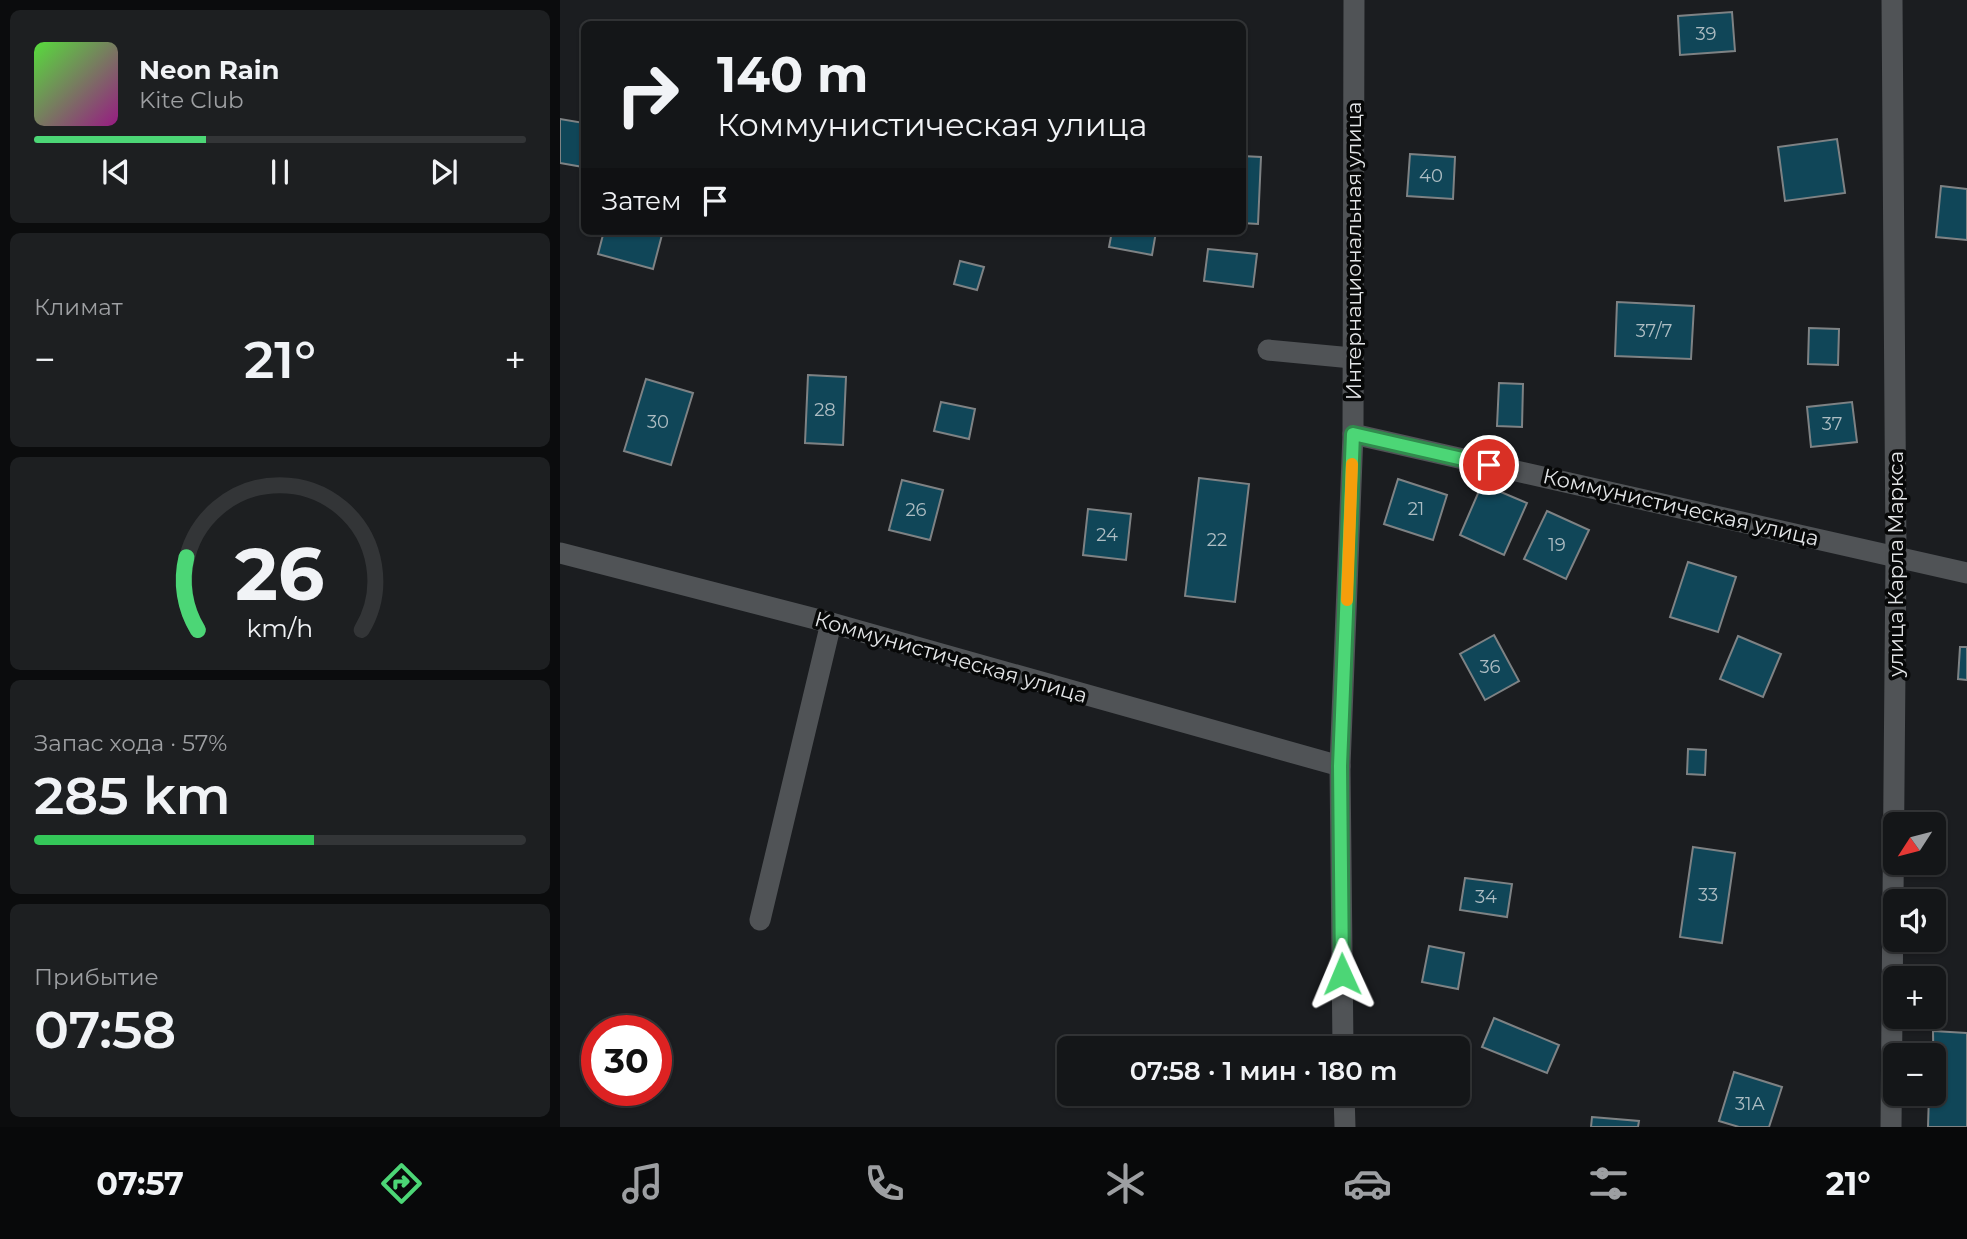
<!DOCTYPE html>
<html lang="ru">
<meta charset="utf-8">
<style>
:root{--surface:#141618;--page:#1d1f21;--text:#f1f3f6;--muted:#9d9fa2;--line:#333537;--accent:#4cd676}
body{margin:0;font-family:Montserrat,sans-serif;background:var(--page);color:var(--text);height:100vh;display:flex;flex-direction:column;font-size:26px;white-space:nowrap}
*{box-sizing:border-box;margin:0}
p{font-size:23px;color:var(--muted)}
.icon{flex:none;width:38px;height:38px;fill:none;stroke:currentColor;stroke-width:2;stroke-linecap:round;stroke-linejoin:round}
.map{position:relative;flex:1;overflow:hidden}
.details{display:flex;flex-direction:column;gap:10px;padding:10px;background:#0b0c0d;width:560px}
.details>*{flex:none}
.guide{position:absolute;left:21px;top:21px;width:665px;height:214px;border-radius:10px;box-shadow:0 2px 5px #0004,0 0 0 2px var(--line);background:#141618;color:var(--text);overflow:hidden}
.needle{width:46px;rotate:234deg}
.buttons{position:absolute;left:1323px;top:812px;display:grid;gap:14px}
.buttons a{display:grid;place-items:center;width:63px;height:63px;border-radius:10px;background:var(--surface);box-shadow:0 2px 5px #0004,0 0 0 2px var(--line);font-size:35px}
.speed{position:absolute;left:21px;top:1015px;display:flex;gap:14px;font-size:35px;font-weight:700;text-align:center}
.speed>*{display:grid;place-content:center;width:91px;height:91px;border-radius:50%;background:var(--surface);box-shadow:0 2px 5px #0004,0 0 0 2px var(--line);line-height:1}
.speed .limit{border:10px solid #d22;background:#fff;color:#111}
.pin{position:absolute;display:grid;place-items:center;width:60px;height:60px;color:#fff;margin:-30px;border:4px solid #fff;border-radius:50%;box-shadow:0 2px 7px #0007}
.me{position:absolute;width:77px;margin:-38px;rotate:359deg;stroke-linejoin:round;filter:drop-shadow(0 0 5px #0008)}
.turn{display:flex;align-items:center;gap:24px;height:147px;padding:0 21px;font-size:32px}
.turn .icon{width:91px;height:91px;stroke-width:2.5}
.turn b{display:block;font-size:49px;line-height:60px}
.then{display:flex;align-items:center;height:66px;padding:0 21px;background:#0003;gap:14px;font-size:26px}
.big{font-size:52px;font-weight:600;line-height:1.1}
.details .card{flex:1;display:flex;flex-direction:column;justify-content:center;gap:10px;min-width:0;padding:0 24px;border-radius:10px;background:var(--page)}
.details .dial{align-items:center;gap:0}
.dial svg{height:182px;overflow:visible;fill:none;stroke:var(--line);stroke-width:7;stroke-linecap:round;text-anchor:middle}
.dial text{fill:var(--text);stroke:none}
.song{display:flex;align-items:center;gap:21px}
.cover{width:84px;height:84px;border-radius:10px;background:linear-gradient(135deg,hsl(110 70% 55%),hsl(310 70% 35%))}
.played{height:7px;border-radius:4px;background:linear-gradient(90deg,var(--accent) 35%,var(--line) 35%)}
.keys{display:flex;justify-content:space-around;direction:ltr}
.heat{display:flex;justify-content:space-between;align-items:center;font-size:38px;direction:ltr}
.charge{height:10px;border-radius:5px;background:linear-gradient(90deg,#34c759 57%,var(--line) 0)}
.trip{position:absolute;left:497px;top:1036px;width:413px;height:70px;border-radius:10px;background:var(--surface);box-shadow:0 2px 5px #0004,0 0 0 2px var(--line);font-weight:600;line-height:70px;text-align:center}
.dock{display:flex;height:112px;justify-content:space-around;align-items:center;background:#08090a;color:var(--muted)}
.dock .icon{width:49px;height:49px}
.dock .selected{color:var(--accent)}
.dock b{font-size:32px;color:var(--text)}
main{display:flex;flex:1;min-height:0}
.map>svg:first-child{display:block}
.building{fill:#104658;stroke:#7e8284;stroke-width:2}
.lines{fill:none;stroke-linecap:round;stroke-linejoin:round}
.minor{stroke:#505356;stroke-width:21}
.route-casing{stroke:#318b4d;stroke-width:18}
.route{stroke:#4cd676;stroke-width:12}
.slow{stroke:#f59e0b;stroke-width:12}
.labels{text-anchor:middle;dominant-baseline:central;stroke-width:7;stroke-linejoin:round;paint-order:stroke}
.number-label{font-size:18px;fill:#aebdc3}
.street-label{font-size:21px;fill:#e3e5e7;stroke:#070808}
</style>
<main>
<section class="details">
<div class="card">
<div class="song"><i class="cover"></i><div><b>Neon Rain</b><p>Kite Club</p></div></div>
<div class="played"></div>
<div class="keys"><svg class="icon" aria-label="previous" viewBox="0 0 24 24"><path d="M18 5L8 12l10 7zM5 5v14"/></svg><svg class="icon" aria-label="pause" viewBox="0 0 24 24"><path d="M8 5v14M16 5v14"/></svg><svg class="icon" aria-label="next" viewBox="0 0 24 24"><path d="M6 5l10 7-10 7zM19 5v14"/></svg></div>
</div>
<div class="card"><p>Климат</p>
<div class="heat"><a>−</a><b class="big">21°</b><a>+</a></div>
</div>
<div class="card dial"><svg viewBox="0 0 100 80">
<path d="M14 69A42 42 0 1 1 86 69"/>
<path d="M14 69A42 42 0 0 1 9 37" stroke="#4cd676"/>
<text x="50" y="56" font-size="32" font-weight="700">26</text>
<text x="50" y="72" font-size="11">km/h</text>
</svg></div>
<div class="card"><p>Запас хода · 57%</p><b class="big">285 km</b><div class="charge"></div></div>
<div class="card"><p>Прибытие</p><b class="big">07:58</b></div>
</section>
<div class="map">
<svg width="1407" height="1127" viewBox="0 0 1407 1127">
<rect width="100%" height="100%" fill="#1b1d20"/>
<g class="building">
<path d="M1172,12L1175,51L1120,55L1118,16Z"/>
<path d="M0,119L24,123L23,167L0,163Z"/>
<path d="M1277,139L1285,193L1225,201L1218,147Z"/>
<path d="M850,154L895,157L893,199L847,196Z"/>
<path d="M682,156L701,157L698,224L682,223Z"/>
<path d="M1381,186L1407,189V240L1376,237Z"/>
<path d="M44,231H103L93,269L38,254Z"/>
<path d="M552,231L596,232L592,255L549,247Z"/>
<path d="M648,249L697,254L693,287L644,281Z"/>
<path d="M400,261L424,267L417,290L394,284Z"/>
<path d="M1057,302L1134,306L1131,359L1055,356Z"/>
<path d="M1249,328L1279,329L1278,365L1248,364Z"/>
<path d="M248,375L286,377L283,445L245,443Z"/>
<path d="M86,379L133,393L111,465L64,451Z"/>
<path d="M939,383L963,384L962,427L937,426Z"/>
<path d="M381,402L415,409L409,439L374,431Z"/>
<path d="M1292,402L1297,442L1251,447L1247,407Z"/>
<path d="M639,478L689,484L675,602L625,596Z"/>
<path d="M838,479L887,495L873,540L824,524Z"/>
<path d="M342,480L383,490L370,540L329,530Z"/>
<path d="M922,484L967,503L944,555L900,535Z"/>
<path d="M528,509L571,514L566,560L523,555Z"/>
<path d="M987,511L1029,530L1006,579L964,559Z"/>
<path d="M1128,562L1176,577L1158,632L1110,617Z"/>
<path d="M934,635L959,681L925,700L900,654Z"/>
<path d="M1178,636L1221,654L1203,697L1160,679Z"/>
<path d="M1400,647H1407V680L1398,679Z"/>
<path d="M1128,749L1146,750L1145,775L1127,774Z"/>
<path d="M1133,847L1175,853L1162,943L1120,937Z"/>
<path d="M905,878L952,884L947,917L900,910Z"/>
<path d="M869,946L904,953L898,989L862,982Z"/>
<path d="M934,1018L999,1045L987,1073L922,1047Z"/>
<path d="M1373,1031L1407,1033V1127H1368L1369,1094H1374Z"/>
<path d="M1174,1072L1222,1087L1209,1127H1179L1159,1121Z"/>
<path d="M1032,1117L1079,1121L1078,1127H1031Z"/>
</g>
<g class="lines">
<g class="minor">
<path d="M708,350L792,358"/>
<path d="M793,434L1407,573"/>
<path d="M0,553L271,623L780,766"/>
<path d="M200,920L271,623"/>
<path d="M783,1048L780,766L793,434L794,0"/>
<path d="M784,1094L785,1127"/>
<path d="M1331,1127L1336,555L1332,0"/>
</g>
</g>
<g class="lines">
<g class="route-casing">
<path id="route" d="M782,974L780,766L793,434L929,465"/>
</g>
<use href="#route" class="route"/>
<path class="slow" d="M787,600L792,464"/>
</g>
<g class="labels">
<g class="number-label">
<text x="1146" y="34">39</text>
<text x="871" y="176">40</text>
<text x="1094" y="331">37/7</text>
<text x="265" y="410">28</text>
<text x="98" y="422">30</text>
<text x="1272" y="424">37</text>
<text x="856" y="509">21</text>
<text x="356" y="510">26</text>
<text x="547" y="535">24</text>
<text x="657" y="540">22</text>
<text x="997" y="545">19</text>
<text x="930" y="667">36</text>
<text x="1148" y="895">33</text>
<text x="926" y="897">34</text>
<text x="1190" y="1104">31А</text>
</g>
<g class="street-label">
<text transform="translate(793 251) rotate(-90)">Интернациональная улица</text>
<text transform="translate(1121 507) rotate(13)">Коммунистическая улица</text>
<text transform="translate(1335 564) rotate(-90)">улица Карла Маркса</text>
<text transform="translate(391 657) rotate(16)">Коммунистическая улица</text>
</g>
</g>
</svg>
<div class="buttons">
<a><svg class="needle" viewBox="-14 -14 28 28"><path d="M0-13l5 13h-10z" fill="#e53935"/><path d="M0 13l5-13h-10z" fill="#9d9fa2"/></svg></a>
<a><svg class="icon" aria-label="sound" viewBox="0 0 24 24"><path d="M4 9h4l5-4v14l-5-4H4zM17 9q2 3 0 6"/></svg></a>
<a>+</a>
<a>−</a>
</div>
<div class="speed"><div class="limit">30</div></div>
<div class="pin" style="left:929px;top:465px;background:#d93025"><svg class="icon" aria-label="arrive" viewBox="0 0 24 24"><path d="M6 21V4h12l-3 4 3 4H6"/></svg></div>
<svg class="me" style="left:782px;top:974px" viewBox="-20 -20 40 40"><path d="M0-17L14 15 0 8-14 15z" fill="#4cd676" stroke="#fff" stroke-width="4"/></svg>
<div class="trip">07:58 · 1 мин · 180 m</div>
<div class="guide">
<div class="turn"><svg class="icon" aria-label="right" viewBox="0 0 24 24"><path d="M7 20v-9h11M14 6l5 5-5 5"/></svg><div><b>140 m</b>Коммунистическая улица</div></div>
<div class="then">Затем<svg class="icon" aria-label="arrive" viewBox="0 0 24 24"><path d="M6 21V4h12l-3 4 3 4H6"/></svg></div>
</div>
</div>
</main>
<nav class="dock">
<b>07:57</b>
<svg class="icon selected" aria-label="directions" viewBox="0 0 24 24"><path d="M12 3l9 9-9 9-9-9zM9 14v-3h6M13 9l2 2-2 2"/></svg>
<svg class="icon" aria-label="music" viewBox="0 0 24 24"><path d="M9 18V5l10-2v13"/><circle cx="6" cy="18" r="3"/><circle cx="16" cy="16" r="3"/></svg>
<svg class="icon" aria-label="phone" viewBox="0 0 24 24"><path d="M5 4h4l2 5-3 2q2 4 5 5l2-3 5 2v4C11 20 4 13 5 4z"/></svg>
<svg class="icon" aria-label="climate" viewBox="0 0 24 24"><path d="M12 3v18M4 7l16 10M4 17L20 7"/></svg>
<svg class="icon" aria-label="car" viewBox="0 0 24 24"><path d="M5 17H2v-5l4-1 3-4h7l3 4 3 1v5h-3M9 17h6M6 11h13"/><circle cx="7" cy="17" r="2"/><circle cx="17" cy="17" r="2"/></svg>
<svg class="icon" aria-label="filters" viewBox="0 0 24 24"><path d="M4 7h16M4 17h16"/><circle cx="9" cy="7" r="2"/><circle cx="15" cy="17" r="2"/></svg>
<b>21°</b>
</nav>
